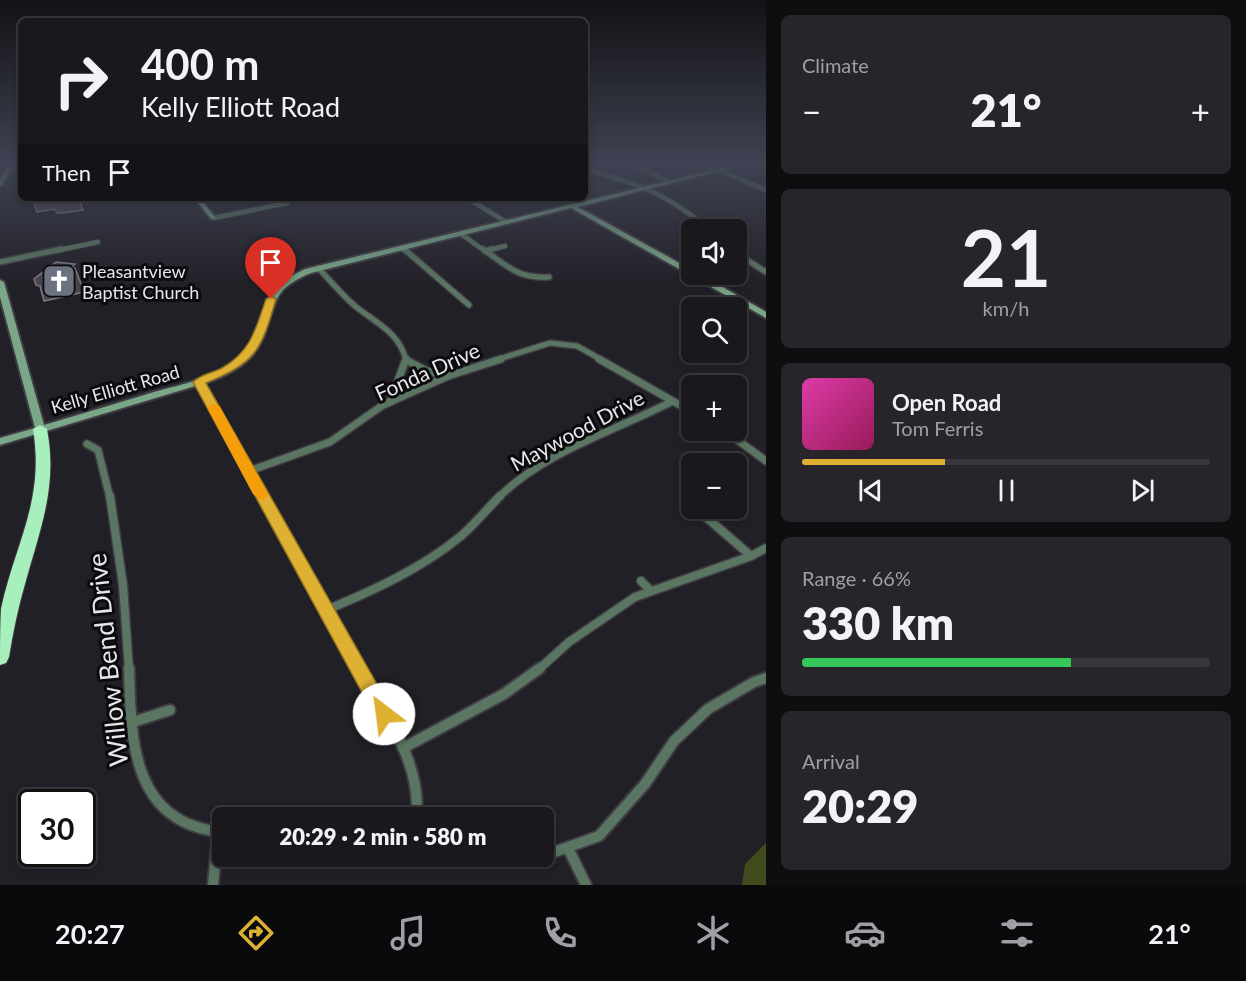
<!DOCTYPE html>
<meta charset="utf-8">
<style>
:root{--surface:#1a181d;--page:#27252a;--text:#f1f3f6;--muted:#9fa0a4;--line:#38373b;--accent:#deb133}
body{margin:0;font-family:Lato,sans-serif;background:var(--page);color:var(--text);height:100vh;display:flex;flex-direction:column;font-size:22px;white-space:nowrap}
*{box-sizing:border-box;margin:0}
p{font-size:20px;color:var(--muted)}
.icon{flex:none;width:33px;height:33px;fill:none;stroke:currentColor;stroke-width:2;stroke-linecap:round;stroke-linejoin:round}
.map{position:relative;flex:1;overflow:hidden}
.panel{display:flex;flex-direction:column;gap:15px;padding:15px;background:#0e0d10;width:480px}
.panel>*{flex:none}
.hud{position:absolute;left:18px;top:18px;width:570px;height:183px;border-radius:9px;box-shadow:0 3px 9px #0003,0 0 0 2px var(--line);background:#1a181d;color:var(--text);overflow:hidden}
.buttons{position:absolute;left:681px;top:219px;display:grid;gap:12px}
.buttons a{display:grid;place-items:center;width:66px;height:66px;border-radius:9px;background:var(--surface);box-shadow:0 3px 9px #0003,0 0 0 2px var(--line);font-size:30px}
.speed{position:absolute;left:18px;top:789px;display:flex;gap:12px;font-size:30px;font-weight:700;text-align:center}
.speed>*{display:grid;place-content:center;width:78px;height:78px;border-radius:50%;background:var(--surface);box-shadow:0 3px 9px #0003,0 0 0 2px var(--line);line-height:1}
.speed .limit{border:3px solid #111;border-radius:9px;background:#fff;color:#111}
.pin{position:absolute;display:grid;place-items:center;width:51px;height:51px;color:#fff;margin:-62px -26px;border-radius:50% 50% 50% 0;rotate:-45deg;box-shadow:0 0 6px #0007}
.pin .icon{rotate:45deg}
.me{position:absolute;width:66px;margin:-33px;rotate:330deg;stroke-linejoin:round;filter:drop-shadow(0 0 4px #0008)}
.turn{display:flex;align-items:center;gap:21px;height:126px;padding:0 24px;font-size:27px}
.turn .icon{width:78px;height:78px;stroke-width:2.5}
.turn b{display:block;font-size:42px;line-height:51px}
.then{display:flex;align-items:center;height:57px;padding:0 24px;background:#0003;gap:12px;font-size:22px}
.big{font-size:45px;font-weight:800;line-height:1.1}
.panel .tile{flex:1;display:flex;flex-direction:column;justify-content:center;gap:9px;min-width:0;padding:0 21px;border-radius:9px;background:var(--page)}
.panel .dial{align-items:center;gap:0}
.dial b{font-size:78px;line-height:1}
.song{display:flex;align-items:center;gap:18px}
.cover{width:72px;height:72px;border-radius:9px;background:linear-gradient(135deg,hsl(320 70% 55%),hsl(330 70% 35%))}
.played{height:6px;border-radius:3px;background:linear-gradient(90deg,var(--accent) 35%,var(--line) 35%)}
.keys{display:flex;justify-content:space-around;direction:ltr}
.heat{display:flex;justify-content:space-between;align-items:center;font-size:33px;direction:ltr}
.charge{height:9px;border-radius:4px;background:linear-gradient(90deg,#34c759 66%,var(--line) 0)}
.trip{position:absolute;left:212px;top:807px;width:342px;height:60px;border-radius:9px;background:var(--surface);box-shadow:0 3px 9px #0003,0 0 0 2px var(--line);font-weight:800;line-height:60px;text-align:center}
.dock{display:flex;height:96px;justify-content:space-around;align-items:center;background:#0a0a0c;color:var(--muted)}
.dock .icon{width:42px;height:42px}
.dock .current{color:var(--accent)}
.dock b{font-size:27px;color:var(--text)}
main{display:flex;flex:1;min-height:0}
.map>svg:first-child{display:block}
.green{fill:#414c1c}
.building{fill:#49454c;stroke:#7e7a82;stroke-width:1.5}
.lines{fill:none;stroke-linecap:round;stroke-linejoin:round}
.street-far4-casing{stroke:#3e3c42;stroke-width:6}
.street-far3-casing{stroke:#3e3c42;stroke-width:8}
.street-far2-casing{stroke:#3e3c42;stroke-width:10}
.street-far1-casing{stroke:#3e3c42;stroke-width:11}
.street-casing{stroke:#3e3c42;stroke-width:14}
.secondary-casing{stroke:#3e3c42;stroke-width:4}
.highway-casing{stroke:#3e3c42;stroke-width:2}
.street-far4{stroke:#5a7662;stroke-width:4.5}
.street-far3{stroke:#5a7662;stroke-width:5}
.street-far2{stroke:#5a7662;stroke-width:7}
.street-far1{stroke:#5a7662;stroke-width:8}
.street{stroke:#5a7662;stroke-width:10}
.secondary{fill:#7aa787;fill-rule:evenodd}
.highway{fill:#a7efbd;fill-rule:evenodd}
.route{fill:#deb133;stroke:#907321;stroke-width:1.5}
.slow{fill:#f59e0b}
.labels{text-anchor:middle;dominant-baseline:central;stroke-width:6;stroke-linejoin:round;paint-order:stroke}
.far-poi-label{font-size:18px;fill:#e7e6eb;stroke:#0b0a0d;text-anchor:start}
.far-street-label{font-size:18px;fill:#e7e6eb;stroke:#0b0a0d}
.street-label{font-size:21px;fill:#e7e6eb;stroke:#0b0a0d}
.near-street-label{font-size:26px;fill:#e7e6eb;stroke:#0b0a0d}
</style>
<main>
<div class="map">
<svg width="766" height="885" viewBox="0 0 766 885">
<rect width="100%" height="100%" fill="#222027"/>
<path class="green" d="M766,843V885H742L745,864Z"/>
<g class="building">
<path d="M47,198H79L83,210L63,213H57L55,209L37,212L34,203Z"/>
<path d="M56,262L75,264L71,268H75L84,292L44,301L40,286L36,285L34,279Z"/>
</g>
<g class="lines">
<g class="street-far4-casing">
<g id="street-far4">
<path d="M630,163L670,182"/>
<path d="M689,163L719,170L766,190"/>
<path d="M585,167C605,177 627,180 647,189C670,200 690,212 709,230"/>
<path d="M467,198L506,222"/>
<path d="M214,218L287,203"/>
<path d="M461,234L485,251"/>
<path d="M402,248L405,251"/>
<path d="M55,251L98,242"/>
<path d="M486,251L505,246"/>
</g>
</g>
<g class="street-far3-casing">
<g id="street-far3">
<path d="M404,249L469,305"/>
<path d="M483,249C507,266 518,279 549,277"/>
<path d="M485,251L492,249"/>
<path d="M736,253L766,272"/>
<path d="M0,262L62,249"/>
<path d="M318,268C330,280 342,295 355,306C376,323 399,332 406,360"/>
<path d="M496,360L550,343L577,346L602,360"/>
</g>
</g>
<g class="street-far2-casing">
<g id="street-far2">
<path d="M599,359L692,412"/>
<path d="M406,360L427,371L448,376"/>
<path d="M199,382L263,498"/>
<path d="M390,402L406,359"/>
<path d="M724,430L766,461"/>
<path d="M87,444L98,450L110,498"/>
<path d="M249,471L330,442L383,405L448,376L501,359"/>
<path d="M498,498C544,452 614,431 671,402"/>
</g>
</g>
<g class="street-far1-casing">
<g id="street-far1">
<path d="M110,496L123,585L129,670"/>
<path d="M263,496L359,670"/>
<path d="M706,517L751,556"/>
<path d="M641,581L650,590"/>
<path d="M324,611C372,591 421,569 461,536C475,524 487,509 500,496"/>
<path d="M538,670L569,642L635,597L751,556L766,548"/>
</g>
</g>
<g class="street-casing">
<g id="street">
<path d="M129,668C131,740 131,823 222,832"/>
<path d="M359,668C384,713 423,764 416,818"/>
<path d="M133,722L170,710"/>
<path d="M403,748L504,694L540,668"/>
<path d="M568,848L586,885"/>
<path d="M451,856L512,861L540,856"/>
<path d="M543,856L599,836L645,784L674,741L708,709L754,682L766,678"/>
<path d="M213,885L218,832"/>
</g>
</g>
<g class="secondary-casing">
<g id="secondary">
<path d="M10,163H16L2,185L0,186V179Z"/>
<path d="M742,163H751L578,207L692,270V274H700L766,312V318L571,208L311,273C301,277 291,282 283,290C268,307 270,336 251,357C238,371 220,378 202,384L0,445V438L35,428L0,297V280L4,282L44,425C81,414 118,403 154,392C183,384 216,378 239,358C261,340 258,314 272,293C280,281 293,275 305,269Z"/>
<path d="M194,198H200L215,217V219H211Z"/>
</g>
</g>
<g class="highway-casing">
<path id="highway" d="M40,425L47,429C58,487 40,529 25,584C18,608 13,632 9,657L6,663L0,665C0,647 0,627 1,609C15,543 45,501 33,429Z"/>
</g>
<use href="#street-far4" class="street-far4"/>
<use href="#street-far3" class="street-far3"/>
<use href="#street-far2" class="street-far2"/>
<use href="#street-far1" class="street-far1"/>
<use href="#street" class="street"/>
<use href="#secondary" class="secondary"/>
<use href="#highway" class="highway"/>
</g>
<linearGradient id="sky" x2="0" y2="1"><stop stop-color="#131215"/><stop offset="0.57" stop-color="#3e4252"/><stop offset="1" stop-color="#3e4252" stop-opacity="0"/></linearGradient>
<rect width="766" height="287" fill="url(#sky)"/>
<path class="route" d="M271,296L276,299C261,350 257,362 206,383L390,707L393,714L390,720L384,723L377,720L193,382C201,374 213,373 222,368C251,352 256,328 266,299Z"/>
<path class="slow" d="M214,403L220,407L268,494L266,498L261,500L253,494L207,407Z"/>
<defs>
<g id="church-square" transform="scale(1.725)"><rect x="-9" y="-9" width="18" height="18" rx="4" fill="#6b7280" stroke="#0b0a0d"/><path d="M-1.2-6h2.4v3.5h3.3v2.4h-3.3V6h-2.4V-.1h-3.3v-2.4h3.3Z" fill="#fff"/></g>
</defs>
<g fill-rule="evenodd">
<use href="#church-square" x="59" y="281"/>
</g>
<g class="labels">
<g class="far-poi-label">
<text x="82" y="271">Pleasantview<tspan x="82" dy="21">Baptist Church</tspan></text>
</g>
<g class="far-street-label">
<text transform="translate(115 389) rotate(-16)">Kelly Elliott Road</text>
</g>
<g class="street-label">
<text transform="translate(427 371) rotate(-24)">Fonda Drive</text>
<text transform="translate(577 430) rotate(-28)">Maywood Drive</text>
</g>
<g class="near-street-label">
<text transform="translate(107 660) rotate(-96)">Willow Bend Drive</text>
</g>
</g>
</svg>
<div class="buttons">
<a><svg class="icon" aria-label="sound" viewBox="0 0 24 24"><path d="M4 9h4l5-4v14l-5-4H4zM17 9q2 3 0 6"/></svg></a>
<a><svg class="icon" aria-label="search" viewBox="0 0 24 24"><circle cx="10" cy="10" r="6"/><path d="M15 15l6 6"/></svg></a>
<a>+</a>
<a>−</a>
</div>
<div class="speed"><div class="limit">30</div></div>
<div class="pin" style="left:271px;top:299px;background:#d93025"><svg class="icon" aria-label="arrive" viewBox="0 0 24 24"><path d="M6 21V4h12l-3 4 3 4H6"/></svg></div>
<svg class="me" style="left:384px;top:714px" viewBox="-20 -20 40 40"><circle r="19" fill="#fff"/><path d="M0-13L10 11 0 6-10 11z" fill="#deb133"/></svg>
<div class="trip">20:29 · 2 min · 580 m</div>
<div class="hud">
<div class="turn"><svg class="icon" aria-label="right" viewBox="0 0 24 24"><path d="M7 20v-9h11M14 6l5 5-5 5"/></svg><div><b>400 m</b>Kelly Elliott Road</div></div>
<div class="then">Then<svg class="icon" aria-label="arrive" viewBox="0 0 24 24"><path d="M6 21V4h12l-3 4 3 4H6"/></svg></div>
</div>
</div>
<section class="panel">
<div class="tile"><p>Climate</p>
<div class="heat"><a>−</a><b class="big">21°</b><a>+</a></div>
</div>
<div class="tile dial"><b>21</b><p>km/h</p></div>
<div class="tile">
<div class="song"><i class="cover"></i><div><b>Open Road</b><p>Tom Ferris</p></div></div>
<div class="played"></div>
<div class="keys"><svg class="icon" aria-label="previous" viewBox="0 0 24 24"><path d="M18 5L8 12l10 7zM5 5v14"/></svg><svg class="icon" aria-label="pause" viewBox="0 0 24 24"><path d="M8 5v14M16 5v14"/></svg><svg class="icon" aria-label="next" viewBox="0 0 24 24"><path d="M6 5l10 7-10 7zM19 5v14"/></svg></div>
</div>
<div class="tile"><p>Range · 66%</p><b class="big">330 km</b><div class="charge"></div></div>
<div class="tile"><p>Arrival</p><b class="big">20:29</b></div>
</section>
</main>
<nav class="dock">
<b>20:27</b>
<svg class="icon current" aria-label="directions" viewBox="0 0 24 24"><path d="M12 3l9 9-9 9-9-9zM9 14v-3h6M13 9l2 2-2 2"/></svg>
<svg class="icon" aria-label="music" viewBox="0 0 24 24"><path d="M9 18V5l10-2v13"/><circle cx="6" cy="18" r="3"/><circle cx="16" cy="16" r="3"/></svg>
<svg class="icon" aria-label="phone" viewBox="0 0 24 24"><path d="M5 4h4l2 5-3 2q2 4 5 5l2-3 5 2v4C11 20 4 13 5 4z"/></svg>
<svg class="icon" aria-label="climate" viewBox="0 0 24 24"><path d="M12 3v18M4 7l16 10M4 17L20 7"/></svg>
<svg class="icon" aria-label="car" viewBox="0 0 24 24"><path d="M5 17H2v-5l4-1 3-4h7l3 4 3 1v5h-3M9 17h6M6 11h13"/><circle cx="7" cy="17" r="2"/><circle cx="17" cy="17" r="2"/></svg>
<svg class="icon" aria-label="filters" viewBox="0 0 24 24"><path d="M4 7h16M4 17h16"/><circle cx="9" cy="7" r="2"/><circle cx="15" cy="17" r="2"/></svg>
<b>21°</b>
</nav>
